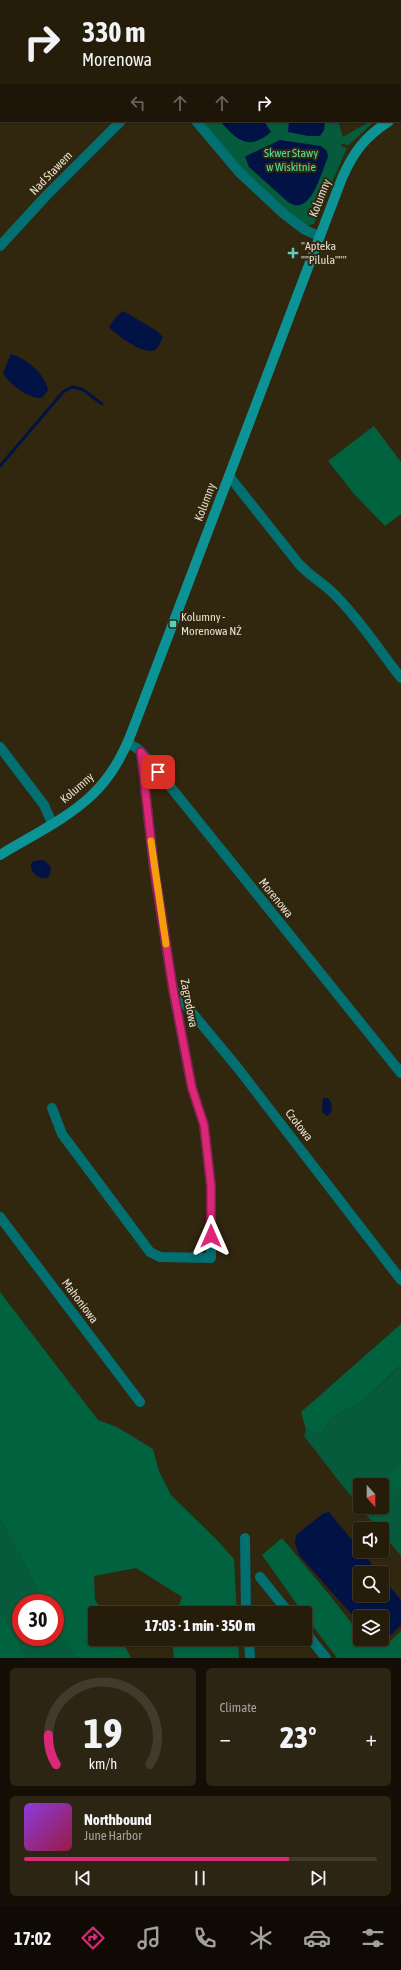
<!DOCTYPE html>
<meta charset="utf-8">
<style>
:root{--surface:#251c0a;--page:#2d2513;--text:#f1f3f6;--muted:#a3a19c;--line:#423a2b;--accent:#db2777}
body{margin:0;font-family:"Asap Condensed",sans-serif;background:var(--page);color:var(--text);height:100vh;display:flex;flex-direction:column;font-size:15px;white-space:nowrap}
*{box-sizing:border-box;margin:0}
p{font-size:13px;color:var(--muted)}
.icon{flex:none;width:22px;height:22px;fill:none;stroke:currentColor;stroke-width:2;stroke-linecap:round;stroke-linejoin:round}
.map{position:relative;height:1658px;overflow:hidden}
.side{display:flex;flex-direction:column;gap:10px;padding:10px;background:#140f06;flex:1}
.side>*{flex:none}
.top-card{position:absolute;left:0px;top:0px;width:401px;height:122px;box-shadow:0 1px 3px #0004,0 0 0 1px var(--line);background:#251c0a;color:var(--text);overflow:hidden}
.needle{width:26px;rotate:159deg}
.buttons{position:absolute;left:353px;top:1478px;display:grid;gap:8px}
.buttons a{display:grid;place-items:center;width:36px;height:36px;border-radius:4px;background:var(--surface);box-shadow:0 1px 3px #0004,0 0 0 1px var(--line);font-size:20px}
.speed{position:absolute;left:12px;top:1594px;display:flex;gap:8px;font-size:20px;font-weight:700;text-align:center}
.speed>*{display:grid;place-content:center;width:52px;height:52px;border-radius:50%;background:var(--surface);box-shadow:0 1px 3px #0004,0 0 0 1px var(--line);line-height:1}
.speed .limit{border:6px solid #d22;background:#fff;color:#111}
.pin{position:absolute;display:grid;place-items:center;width:34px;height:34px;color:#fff;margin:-17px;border-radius:8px;box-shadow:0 2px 6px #0006}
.me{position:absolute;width:44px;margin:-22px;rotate:0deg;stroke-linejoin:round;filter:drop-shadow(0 0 3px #0008)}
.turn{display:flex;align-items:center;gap:14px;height:84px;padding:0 16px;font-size:18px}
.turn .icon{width:52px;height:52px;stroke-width:2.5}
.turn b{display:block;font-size:28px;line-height:34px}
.lanes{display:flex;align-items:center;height:38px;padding:0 16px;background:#0003;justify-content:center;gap:20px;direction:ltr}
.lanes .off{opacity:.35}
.big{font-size:30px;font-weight:800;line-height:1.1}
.side .card{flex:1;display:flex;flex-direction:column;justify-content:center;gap:6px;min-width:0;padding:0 14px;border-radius:6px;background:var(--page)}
.side .dial{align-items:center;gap:0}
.dial svg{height:104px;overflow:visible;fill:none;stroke:var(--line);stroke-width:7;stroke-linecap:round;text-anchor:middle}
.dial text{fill:var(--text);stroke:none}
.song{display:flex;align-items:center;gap:12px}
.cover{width:48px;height:48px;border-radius:6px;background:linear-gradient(135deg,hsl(270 70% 55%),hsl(340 70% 35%))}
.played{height:4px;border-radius:2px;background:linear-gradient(90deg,var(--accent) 75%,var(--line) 75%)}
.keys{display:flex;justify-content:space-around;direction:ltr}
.heat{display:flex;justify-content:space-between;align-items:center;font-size:22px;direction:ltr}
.side .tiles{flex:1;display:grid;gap:10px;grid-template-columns:1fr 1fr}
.card:last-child{grid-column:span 2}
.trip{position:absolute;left:88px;top:1606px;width:224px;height:40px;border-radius:4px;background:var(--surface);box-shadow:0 1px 3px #0004,0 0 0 1px var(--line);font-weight:800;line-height:40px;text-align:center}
.tab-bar{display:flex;height:64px;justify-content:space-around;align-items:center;background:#0f0b04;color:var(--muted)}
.tab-bar .icon{width:28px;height:28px}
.tab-bar .selected{color:var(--accent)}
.tab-bar b{font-size:18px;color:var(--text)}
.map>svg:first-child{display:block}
.green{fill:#055b3b;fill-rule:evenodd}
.forest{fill:#00623f}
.water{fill:#001344}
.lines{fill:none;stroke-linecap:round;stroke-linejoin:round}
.stream{stroke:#001344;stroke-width:3}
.street{stroke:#026f71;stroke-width:10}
.secondary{stroke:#0c9395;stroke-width:10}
.route-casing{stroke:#8e194d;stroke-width:10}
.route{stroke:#db2777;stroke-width:7}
.slow{stroke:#f59e0b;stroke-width:7}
.poi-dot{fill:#5dceb8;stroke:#31260e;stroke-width:1.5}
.labels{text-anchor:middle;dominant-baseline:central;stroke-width:4;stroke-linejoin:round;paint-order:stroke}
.park-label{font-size:12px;fill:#51e1a0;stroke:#31260e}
.street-label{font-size:12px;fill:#e4decf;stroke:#31260e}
.poi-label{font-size:12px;fill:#e4decf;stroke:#31260e;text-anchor:start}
</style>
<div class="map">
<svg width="401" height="1658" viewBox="0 0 401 1658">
<rect width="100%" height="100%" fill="#31260e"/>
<g class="green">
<path d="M200,121H338L343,137L370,121H375L349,145L342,144L341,146L347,148L314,224L304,226L244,174Z"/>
<path d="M401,1365V1556L382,1533V1529H378L342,1485L304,1436L306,1429L322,1436C334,1409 336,1417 357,1404C372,1395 388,1377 401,1365ZM360,1485H382V1507H360Z"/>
<path d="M0,1518L44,1603H21V1637H55V1624L69,1650L77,1658H28L0,1612Z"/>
</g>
<g class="forest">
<path d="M0,0L26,1H1V37Z"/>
<path d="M374,426L401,462V514L385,526L354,494L328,461Z"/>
<path d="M0,1292L98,1420L117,1427L153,1449L159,1471L171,1495L217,1540L234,1559L237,1613H176L182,1597L136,1568L94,1576L95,1600L104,1613H95V1639H121L131,1658H77L69,1650L55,1624V1603H44L0,1518Z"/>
<path d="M401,1324V1365C388,1376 371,1396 357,1404C336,1417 334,1409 322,1436L306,1429L301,1412Z"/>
<path d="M401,1464V1484L382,1501V1485H377Z"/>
<path d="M282,1538L332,1598L360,1634V1639H368L386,1645L401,1631V1658H337L305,1616V1613H303L262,1555Z"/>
<path d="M0,1612L28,1658H0Z"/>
<path d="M172,1639H238L239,1658H174Z"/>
</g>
<g class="water">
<path d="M220,121H264L271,132C249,151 237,141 220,121Z"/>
<path d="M289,121H325L324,130L320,136H308L288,132Z"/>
<path d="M280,140L321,146L327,151L328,157C321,172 311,218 288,202L249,167L245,157L248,155Z"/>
<path d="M123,311L157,331L163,337C161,341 159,347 155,350C145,356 116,335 109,327L115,318Z"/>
<path d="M11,354C27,359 44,373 48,390L42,398C28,399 10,385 3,373Z"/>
<path d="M39,860H44L50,866L51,870L48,878C39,879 31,874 31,865L32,862Z"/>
<path d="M323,1098H328L331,1103L332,1111L327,1116L322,1112Z"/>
<path d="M329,1512L379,1573H360V1595H382V1577L401,1600V1625L392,1634L381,1641L373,1639H382V1617H360V1624L299,1555L295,1543L296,1535L324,1513Z"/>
</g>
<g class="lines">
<path class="stream" d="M0,466L63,392L72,387L82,389L102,404"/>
<g class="street">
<path d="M196,121L239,172L284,214L305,230L319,236"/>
<path d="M0,246L45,197L121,121"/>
<path d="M229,476L299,564C310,576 323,583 334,594C358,617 380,651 401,678"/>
<path d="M128,743L138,749L148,759L401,1073"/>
<path d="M0,747L44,805L52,823"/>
<path d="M175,992L237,1067L401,1280"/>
<path d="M52,1108L62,1134L150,1252L160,1257L211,1258V1186L204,1125L192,1088L173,989L154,868L141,752"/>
<path d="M0,1217L140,1402"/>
<path d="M245,1538L246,1613"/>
<path d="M260,1577L289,1613"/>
<path d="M305,1632L326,1658"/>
<path d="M249,1639L250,1658"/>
</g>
<g class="secondary">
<path d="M400,114H401"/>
<path d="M0,855C29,837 67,819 92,795C110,778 122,757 131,734L342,178C354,151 365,137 389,121"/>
</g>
</g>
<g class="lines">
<g class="route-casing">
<path id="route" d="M158,772L141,752L154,868L173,989L192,1088L204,1125L211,1186V1236"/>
</g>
<use href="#route" class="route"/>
<path class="slow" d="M151,841L166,944"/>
</g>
<g class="poi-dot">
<path d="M291 247h4v4h4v4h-4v4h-4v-4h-4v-4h4z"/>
<rect x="169" y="620" width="8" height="8" rx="2"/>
</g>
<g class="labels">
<g class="park-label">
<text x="291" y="153">Skwer Stawy<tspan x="291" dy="14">w Wiskitnie</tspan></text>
</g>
<g class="street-label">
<text transform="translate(51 173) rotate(-46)">Nad Stawem</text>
<text transform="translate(320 198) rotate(-68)">Kolumny</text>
<text transform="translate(205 502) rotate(-69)">Kolumny</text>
<text transform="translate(77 788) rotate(-41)">Kolumny</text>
<text transform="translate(276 898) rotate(51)">Morenowa</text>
<text transform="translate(189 1003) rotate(79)">Zagrodowa</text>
<text transform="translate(299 1125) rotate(52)">Czołowa</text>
<text transform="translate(80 1301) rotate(53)">Mahoniowa</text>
</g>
<g class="poi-label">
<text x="301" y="246">"Apteka<tspan x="301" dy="14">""Pilula"""</tspan></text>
<text x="181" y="617">Kolumny -<tspan x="181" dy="14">Morenowa NŻ</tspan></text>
</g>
</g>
</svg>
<div class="buttons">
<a><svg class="needle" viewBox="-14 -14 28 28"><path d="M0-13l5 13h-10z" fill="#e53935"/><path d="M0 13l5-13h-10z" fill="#a3a19c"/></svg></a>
<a><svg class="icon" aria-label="sound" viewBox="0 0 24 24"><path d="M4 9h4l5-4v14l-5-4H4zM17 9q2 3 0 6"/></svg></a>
<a><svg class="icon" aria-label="search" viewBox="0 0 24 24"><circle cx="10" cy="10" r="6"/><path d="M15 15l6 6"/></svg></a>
<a><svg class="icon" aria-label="layers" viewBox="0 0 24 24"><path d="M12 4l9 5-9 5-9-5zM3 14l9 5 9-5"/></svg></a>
</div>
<div class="speed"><div class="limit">30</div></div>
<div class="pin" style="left:158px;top:772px;background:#d93025"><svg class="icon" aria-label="arrive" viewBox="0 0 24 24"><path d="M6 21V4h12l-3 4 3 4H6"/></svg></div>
<svg class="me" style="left:211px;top:1236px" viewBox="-20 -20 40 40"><path d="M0-17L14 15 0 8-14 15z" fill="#db2777" stroke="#fff" stroke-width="4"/></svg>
<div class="trip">17:03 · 1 min · 350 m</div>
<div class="top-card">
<div class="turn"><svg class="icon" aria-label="right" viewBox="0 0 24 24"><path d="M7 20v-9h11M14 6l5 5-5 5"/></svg><div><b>330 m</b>Morenowa</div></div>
<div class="lanes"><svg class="icon off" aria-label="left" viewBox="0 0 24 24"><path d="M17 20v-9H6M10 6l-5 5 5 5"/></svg><svg class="icon off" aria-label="ahead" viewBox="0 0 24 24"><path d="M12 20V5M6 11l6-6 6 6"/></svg><svg class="icon off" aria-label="ahead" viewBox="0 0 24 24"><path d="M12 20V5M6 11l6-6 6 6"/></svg><svg class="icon" aria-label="right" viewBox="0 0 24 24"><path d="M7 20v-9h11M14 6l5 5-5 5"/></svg></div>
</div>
</div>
<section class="side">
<div class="tiles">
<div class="card dial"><svg viewBox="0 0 100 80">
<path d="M14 69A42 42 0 1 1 86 69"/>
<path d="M14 69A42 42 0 0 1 8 46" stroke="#db2777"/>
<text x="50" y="56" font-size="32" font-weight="700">19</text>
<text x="50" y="72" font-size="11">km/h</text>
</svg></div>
<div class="card"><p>Climate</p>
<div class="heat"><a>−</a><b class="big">23°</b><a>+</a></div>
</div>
<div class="card">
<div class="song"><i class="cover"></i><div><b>Northbound</b><p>June Harbor</p></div></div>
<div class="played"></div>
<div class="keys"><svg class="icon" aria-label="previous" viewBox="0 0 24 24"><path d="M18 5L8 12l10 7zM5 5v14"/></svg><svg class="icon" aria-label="pause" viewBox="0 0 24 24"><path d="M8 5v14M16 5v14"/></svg><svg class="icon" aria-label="next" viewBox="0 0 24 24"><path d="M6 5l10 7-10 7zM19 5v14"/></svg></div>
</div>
</div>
</section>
<nav class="tab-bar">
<b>17:02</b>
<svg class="icon selected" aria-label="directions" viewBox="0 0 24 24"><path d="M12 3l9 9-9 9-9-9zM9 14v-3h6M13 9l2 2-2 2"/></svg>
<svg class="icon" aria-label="music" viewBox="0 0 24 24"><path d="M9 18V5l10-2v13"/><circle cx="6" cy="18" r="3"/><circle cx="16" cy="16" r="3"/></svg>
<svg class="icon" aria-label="phone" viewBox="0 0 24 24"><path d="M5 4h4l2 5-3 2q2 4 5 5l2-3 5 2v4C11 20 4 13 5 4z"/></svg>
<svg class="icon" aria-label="climate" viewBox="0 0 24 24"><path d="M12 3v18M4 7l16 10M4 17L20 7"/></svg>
<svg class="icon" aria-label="car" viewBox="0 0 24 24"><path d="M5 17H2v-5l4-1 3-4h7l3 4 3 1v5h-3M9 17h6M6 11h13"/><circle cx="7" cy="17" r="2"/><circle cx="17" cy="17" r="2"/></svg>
<svg class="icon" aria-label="filters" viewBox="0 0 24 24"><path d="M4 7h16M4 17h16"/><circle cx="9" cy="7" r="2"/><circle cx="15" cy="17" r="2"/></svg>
</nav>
